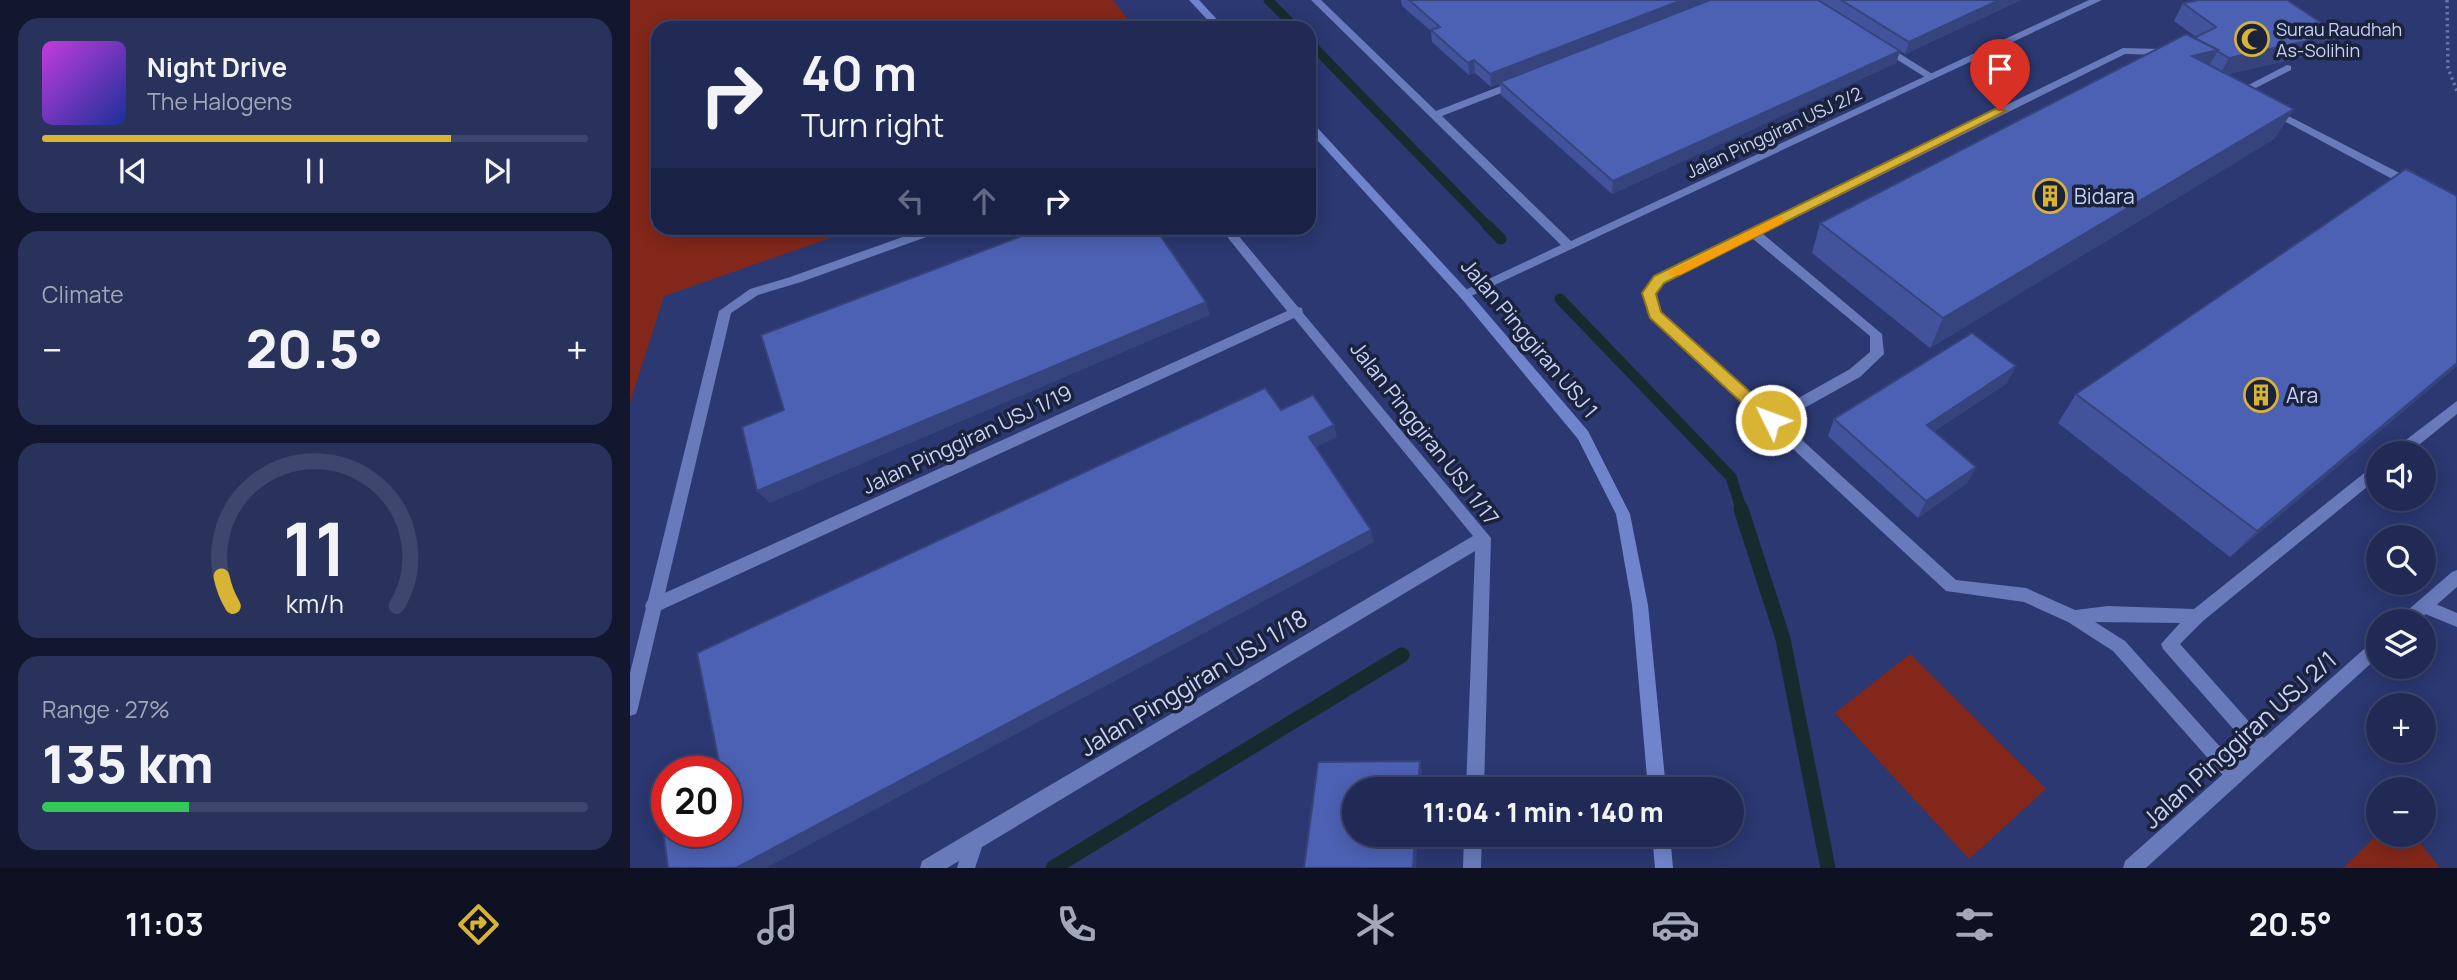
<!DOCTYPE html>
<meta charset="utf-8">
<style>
:root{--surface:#202a55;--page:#28325b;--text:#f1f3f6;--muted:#a2a7b9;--line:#3d466c;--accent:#d9b334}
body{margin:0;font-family:Manrope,sans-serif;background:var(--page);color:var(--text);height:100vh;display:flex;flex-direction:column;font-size:26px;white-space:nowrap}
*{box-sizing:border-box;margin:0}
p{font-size:23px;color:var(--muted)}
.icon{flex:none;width:38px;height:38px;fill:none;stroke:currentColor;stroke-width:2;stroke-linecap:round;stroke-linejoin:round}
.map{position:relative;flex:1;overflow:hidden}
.panel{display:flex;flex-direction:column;gap:18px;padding:18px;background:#12172f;width:630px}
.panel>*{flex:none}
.banner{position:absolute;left:21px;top:21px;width:665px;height:214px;border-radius:21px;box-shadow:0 4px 18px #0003,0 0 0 2px var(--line);background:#202a55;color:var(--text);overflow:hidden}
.buttons{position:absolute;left:1736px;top:441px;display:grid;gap:14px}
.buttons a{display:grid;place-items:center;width:70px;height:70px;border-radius:50%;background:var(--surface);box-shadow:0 4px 18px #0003,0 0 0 2px var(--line);font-size:35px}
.speed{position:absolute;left:21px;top:756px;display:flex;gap:14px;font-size:35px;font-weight:700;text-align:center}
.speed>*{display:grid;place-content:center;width:91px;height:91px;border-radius:50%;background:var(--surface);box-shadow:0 4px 18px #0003,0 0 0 2px var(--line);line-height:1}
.speed .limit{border:10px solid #d22;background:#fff;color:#111}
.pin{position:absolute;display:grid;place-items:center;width:60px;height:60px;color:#fff;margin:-72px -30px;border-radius:50% 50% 50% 0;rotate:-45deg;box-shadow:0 0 7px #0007}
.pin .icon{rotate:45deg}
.me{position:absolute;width:77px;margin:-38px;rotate:312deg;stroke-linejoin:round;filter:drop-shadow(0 0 5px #0008)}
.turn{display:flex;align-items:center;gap:24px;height:147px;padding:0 35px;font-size:32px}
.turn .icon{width:91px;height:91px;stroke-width:2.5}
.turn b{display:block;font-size:49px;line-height:60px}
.lanes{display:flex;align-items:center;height:66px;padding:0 35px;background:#0003;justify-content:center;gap:35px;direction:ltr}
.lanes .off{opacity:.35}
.big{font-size:52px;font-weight:800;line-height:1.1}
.panel .widget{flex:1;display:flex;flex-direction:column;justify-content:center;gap:10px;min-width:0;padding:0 24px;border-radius:21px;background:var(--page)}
.panel .dial{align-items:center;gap:0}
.dial svg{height:182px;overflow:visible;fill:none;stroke:var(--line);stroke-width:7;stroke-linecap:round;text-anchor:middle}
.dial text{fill:var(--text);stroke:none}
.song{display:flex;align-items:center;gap:21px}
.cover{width:84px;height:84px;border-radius:10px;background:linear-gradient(135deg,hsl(290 70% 55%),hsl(230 70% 35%))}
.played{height:7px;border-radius:4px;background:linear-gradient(90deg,var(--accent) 75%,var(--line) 75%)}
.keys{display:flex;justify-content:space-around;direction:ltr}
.heat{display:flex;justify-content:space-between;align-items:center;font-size:38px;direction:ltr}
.charge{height:10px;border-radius:5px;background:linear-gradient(90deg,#34c759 27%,var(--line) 0)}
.trip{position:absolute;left:712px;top:777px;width:402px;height:70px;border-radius:35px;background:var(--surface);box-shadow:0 4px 18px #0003,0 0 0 2px var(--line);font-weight:800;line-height:70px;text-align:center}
.dock{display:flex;height:112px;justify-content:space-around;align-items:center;background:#0d1122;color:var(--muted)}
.dock .icon{width:49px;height:49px}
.dock .selected{color:var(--accent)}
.dock b{font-size:32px;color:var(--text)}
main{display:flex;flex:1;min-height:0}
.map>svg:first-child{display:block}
.green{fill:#83271a}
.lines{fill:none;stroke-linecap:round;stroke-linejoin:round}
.stream-far2{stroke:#172b2f;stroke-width:9}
.stream-far1{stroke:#172b2f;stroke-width:11}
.stream{stroke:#172b2f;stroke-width:15}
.path{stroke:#6773a4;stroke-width:3.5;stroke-dasharray:2.5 3.5;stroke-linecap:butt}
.lane{fill:#687aba;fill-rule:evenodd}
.street{fill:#687aba;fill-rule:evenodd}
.secondary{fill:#7084cc;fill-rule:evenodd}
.wall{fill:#42539b}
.shaded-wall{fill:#36447e}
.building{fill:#4d61b4;stroke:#36447e;stroke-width:2}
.route{fill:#d9b334;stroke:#8d7422;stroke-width:2}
.slow{fill:#f59e0b}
.labels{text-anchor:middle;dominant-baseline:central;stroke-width:7;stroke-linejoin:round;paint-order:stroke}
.far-poi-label{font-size:18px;fill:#c7d3f6;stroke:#1b223c;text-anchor:start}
.far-street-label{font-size:18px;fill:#c7d3f6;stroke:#1b223c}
.poi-label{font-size:21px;fill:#c7d3f6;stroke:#1b223c;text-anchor:start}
.street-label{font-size:21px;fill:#c7d3f6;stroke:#1b223c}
.near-street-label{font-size:24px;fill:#c7d3f6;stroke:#1b223c}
</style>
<main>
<section class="panel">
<div class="widget">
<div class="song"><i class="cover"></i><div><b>Night Drive</b><p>The Halogens</p></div></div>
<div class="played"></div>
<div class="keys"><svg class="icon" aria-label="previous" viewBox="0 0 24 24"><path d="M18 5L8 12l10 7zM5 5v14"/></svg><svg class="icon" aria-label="pause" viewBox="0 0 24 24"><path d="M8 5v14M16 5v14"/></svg><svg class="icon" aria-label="next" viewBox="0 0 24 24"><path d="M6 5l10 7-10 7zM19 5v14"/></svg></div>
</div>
<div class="widget"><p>Climate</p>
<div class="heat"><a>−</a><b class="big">20.5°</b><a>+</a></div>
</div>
<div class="widget dial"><svg viewBox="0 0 100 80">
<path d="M14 69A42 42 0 1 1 86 69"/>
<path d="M14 69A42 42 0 0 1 9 56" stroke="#d9b334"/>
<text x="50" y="56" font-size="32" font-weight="700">11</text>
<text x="50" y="72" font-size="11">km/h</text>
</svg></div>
<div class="widget"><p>Range · 27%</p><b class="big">135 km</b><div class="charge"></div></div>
</section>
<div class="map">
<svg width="1827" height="868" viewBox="0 0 1827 868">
<rect width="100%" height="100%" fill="#2b3871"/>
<g class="green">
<path d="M0,0H483L505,28H28V228H229L34,296L0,403Z"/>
<path d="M1280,654L1416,789L1339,859L1205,713Z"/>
<path d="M1748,834L1784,835L1810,868H1713Z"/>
</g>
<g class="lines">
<g class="stream-far2">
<path d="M638,0L666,28"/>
<path d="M679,42L859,227"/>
</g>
<g class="stream-far1">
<path d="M857,225L871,239"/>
<path d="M930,299L1101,477L1112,511"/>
</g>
<g class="stream">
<path d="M1111,509L1153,639L1198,868"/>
<path d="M423,868L772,655"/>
</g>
<path class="path" d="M1817,0L1818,68L1827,91"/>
<g class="lane">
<path d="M1250,45H1256L1307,77L1298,79L1250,49Z"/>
<path d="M1493,48L1531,49L1543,56L1538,59L1529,55L1495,54L1133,234L1252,334L1254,354L1230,377L1151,421L1326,580L1396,588L1445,610L1478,606L1564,609L1743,466L1748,464V478L1573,621L1550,644L1639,744L1642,750L1639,756L1633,759L1627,756L1533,649L1531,644L1550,623L1465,622L1495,641L1611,770L1614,776L1611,782L1605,785L1599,782L1483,651L1438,622L1394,602L1316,591L1021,317L1013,293L1025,277ZM1123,239L1240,336V352L1220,369L1142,413L1031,312L1025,294L1033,283Z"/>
<path d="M1657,65L1661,66V70L1612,95H1604L1603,93Z"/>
<path d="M1643,108L1787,182L1789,185L1787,188H1779L1639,113V109Z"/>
<path d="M167,275L171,276L173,279L171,282L128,295L101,313L8,708L6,714L0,716V673L89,311L120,289Z"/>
<path d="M1827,401V414L1779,453H1762L1764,449Z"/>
<path d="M1794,599L1827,613V627L1788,611L1786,606L1788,601Z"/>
</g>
<g class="street">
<path d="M681,0H691L806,111L884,81H892V85L812,116L941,241L1459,0H1472L835,299L831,298L829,295L831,292L931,245Z"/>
<path d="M298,228H315L313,231L171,282H163L161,279L163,276Z"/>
<path d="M590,228H602L668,307L672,308L673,313L861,538L854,789H836L845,551L352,847L345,868H327L329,861L317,868H290L292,861L339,833L843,536L664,318L29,611L23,613L17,611L15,606L17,601L657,311Z"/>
<path d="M1827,570V587L1788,621H1769L1771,616L1822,572Z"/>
<path d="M1748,640V657L1516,868H1493L1495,861L1742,642Z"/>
<path d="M834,835H852L851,868H833Z"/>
</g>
<g class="secondary">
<path d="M559,0H569L595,28H585Z"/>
<path d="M679,122L683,123L839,292L958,431L1000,514L1018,605L1036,789H1018L1002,605L986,514L948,439L831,298L679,131Z"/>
<path d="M1022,835H1040L1043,868H1025Z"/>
</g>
</g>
<g class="wall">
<path d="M771,0H1391L1275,54L1270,51L1266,63L982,194L871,95L870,83L861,87L845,73L839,75L802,42L801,31L772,6Z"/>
<path d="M1553,3L1696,52L1598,74L1664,109L1644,139L1300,348L1182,253L1190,223L1566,37L1544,21Z"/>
<path d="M1827,196V366L1600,557L1428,423L1446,394Z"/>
<path d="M1386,366L1376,384L1304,431L1346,467L1337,483L1288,518L1198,436L1204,419Z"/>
</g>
<g class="shaded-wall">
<path d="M1052,0H1083L861,87L860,74Z"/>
<path d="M1369,0H1391L1275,54L1279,42Z"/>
<path d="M1708,34L1696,52L1589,76L1599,58Z"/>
<path d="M1588,50L1571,80L1562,56Z"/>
<path d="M1270,51L1266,63L982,194L983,181Z"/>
<path d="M844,60L845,73L839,75L838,63Z"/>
<path d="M1664,109L1644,139L1300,348L1313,318Z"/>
<path d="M576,302L580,315L140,503L127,491Z"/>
<path d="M1827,363V366L1600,557L1627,531Z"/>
<path d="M1386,366L1376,384L1288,442L1297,425Z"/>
<path d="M704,425L707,437L682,449L679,437Z"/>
<path d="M1346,467L1337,483L1288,518L1296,501Z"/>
<path d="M741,530L744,542L136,868H106Z"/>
<path d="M790,761L792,770L791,789H788Z"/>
<path d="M785,835H788L786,868H783Z"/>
</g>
<g class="building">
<path d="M779,0H1052L860,74L844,60L838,63L801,30L810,27Z"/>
<path d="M1080,0H1188L1270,51L983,181L870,82Z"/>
<path d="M1211,0H1369L1279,42Z"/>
<path d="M1569,0H1657L1708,34L1599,58L1587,51L1588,50L1564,38L1586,27L1553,3Z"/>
<path d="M1556,34L1588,50L1562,56L1664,109L1313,318L1190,223Z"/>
<path d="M1776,169L1827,196V363L1627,531L1446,394Z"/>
<path d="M413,228H525L576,302L127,491L112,427L154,410L131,335Z"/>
<path d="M1342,333L1386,366L1297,425L1346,467L1296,501L1204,419Z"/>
<path d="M635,388L651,410L683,395L704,425L679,437L741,530L106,868H38L28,792L37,787V831H96V772H69L89,762L67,653Z"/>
<path d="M790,761L788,789H724V835H785L783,868H674L688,762Z"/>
</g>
<path class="route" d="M1365,109L1376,111L1034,283L1026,294L1031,312L1147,416V425H1136L1020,318L1012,293L1024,276Z"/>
<path class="slow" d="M1149,216L1153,217V223L1050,275H1040L1038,272Z"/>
<defs>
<g id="mosque-ring" transform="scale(1.75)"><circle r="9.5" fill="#1b223c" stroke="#d9b334" stroke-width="1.5"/><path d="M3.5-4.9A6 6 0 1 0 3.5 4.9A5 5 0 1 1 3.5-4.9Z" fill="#d9b334"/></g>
<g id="building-ring" transform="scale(1.75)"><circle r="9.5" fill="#1b223c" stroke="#d9b334" stroke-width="1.5"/><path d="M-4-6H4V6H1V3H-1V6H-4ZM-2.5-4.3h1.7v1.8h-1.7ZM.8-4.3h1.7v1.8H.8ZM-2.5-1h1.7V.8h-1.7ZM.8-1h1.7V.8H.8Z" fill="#d9b334"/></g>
</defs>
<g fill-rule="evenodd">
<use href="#mosque-ring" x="1622" y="39"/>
<use href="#building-ring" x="1420" y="196"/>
<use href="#building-ring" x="1631" y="395"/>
</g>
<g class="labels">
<g class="far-poi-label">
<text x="1646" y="29">Surau Raudhah<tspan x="1646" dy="21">As-Solihin</tspan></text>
</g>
<g class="far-street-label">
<text transform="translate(1144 132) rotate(-25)">Jalan Pinggiran USJ 2/2</text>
</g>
<g class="poi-label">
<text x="1444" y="196">Bidara</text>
<text x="1656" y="395">Ara</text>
</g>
<g class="street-label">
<text transform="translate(900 338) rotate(50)">Jalan Pinggiran USJ 1</text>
<text transform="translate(795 433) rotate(52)">Jalan Pinggiran USJ 1/17</text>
<text transform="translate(337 439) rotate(-25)">Jalan Pinggiran USJ 1/19</text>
</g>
<g class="near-street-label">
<text transform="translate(563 682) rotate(-31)">Jalan Pinggiran USJ 1/18</text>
<text transform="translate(1609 739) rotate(-42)">Jalan Pinggiran USJ 2/1</text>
</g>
</g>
</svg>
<div class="buttons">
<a><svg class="icon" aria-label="sound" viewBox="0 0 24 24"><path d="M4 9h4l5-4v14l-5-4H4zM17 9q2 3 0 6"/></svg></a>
<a><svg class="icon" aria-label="search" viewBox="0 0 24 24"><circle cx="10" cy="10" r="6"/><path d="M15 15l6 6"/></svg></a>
<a><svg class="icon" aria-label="layers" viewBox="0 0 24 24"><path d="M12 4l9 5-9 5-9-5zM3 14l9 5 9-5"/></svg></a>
<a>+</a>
<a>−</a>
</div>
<div class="speed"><div class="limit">20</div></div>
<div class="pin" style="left:1370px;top:111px;background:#d93025"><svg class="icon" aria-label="arrive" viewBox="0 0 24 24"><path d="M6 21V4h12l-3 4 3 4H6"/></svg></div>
<svg class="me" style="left:1141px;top:420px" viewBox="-20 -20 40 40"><circle r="17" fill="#d9b334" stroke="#fff" stroke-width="3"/><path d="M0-11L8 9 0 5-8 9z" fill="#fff"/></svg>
<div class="trip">11:04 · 1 min · 140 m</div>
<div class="banner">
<div class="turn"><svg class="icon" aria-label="right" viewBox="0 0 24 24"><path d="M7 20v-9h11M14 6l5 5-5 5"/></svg><div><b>40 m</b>Turn right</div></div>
<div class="lanes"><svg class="icon off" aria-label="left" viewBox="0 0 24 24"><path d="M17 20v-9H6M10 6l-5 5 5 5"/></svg><svg class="icon off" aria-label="ahead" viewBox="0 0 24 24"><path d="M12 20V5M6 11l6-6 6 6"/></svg><svg class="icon" aria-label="right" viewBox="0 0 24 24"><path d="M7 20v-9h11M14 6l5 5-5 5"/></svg></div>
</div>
</div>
</main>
<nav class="dock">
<b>11:03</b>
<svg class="icon selected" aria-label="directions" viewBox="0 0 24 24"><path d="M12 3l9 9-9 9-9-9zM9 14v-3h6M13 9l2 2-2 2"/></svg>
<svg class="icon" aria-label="music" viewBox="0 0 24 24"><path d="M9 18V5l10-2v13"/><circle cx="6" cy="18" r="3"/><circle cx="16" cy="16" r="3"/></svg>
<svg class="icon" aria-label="phone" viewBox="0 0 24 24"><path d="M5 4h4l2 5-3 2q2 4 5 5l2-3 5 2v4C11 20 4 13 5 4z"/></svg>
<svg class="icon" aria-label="climate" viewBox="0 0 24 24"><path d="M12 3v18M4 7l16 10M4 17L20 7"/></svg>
<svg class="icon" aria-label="car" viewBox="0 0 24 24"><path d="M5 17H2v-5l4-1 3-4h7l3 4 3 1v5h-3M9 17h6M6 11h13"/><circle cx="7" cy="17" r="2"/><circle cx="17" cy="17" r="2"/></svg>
<svg class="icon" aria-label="filters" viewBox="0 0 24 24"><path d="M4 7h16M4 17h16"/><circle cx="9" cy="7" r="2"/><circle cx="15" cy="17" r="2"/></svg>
<b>20.5°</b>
</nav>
